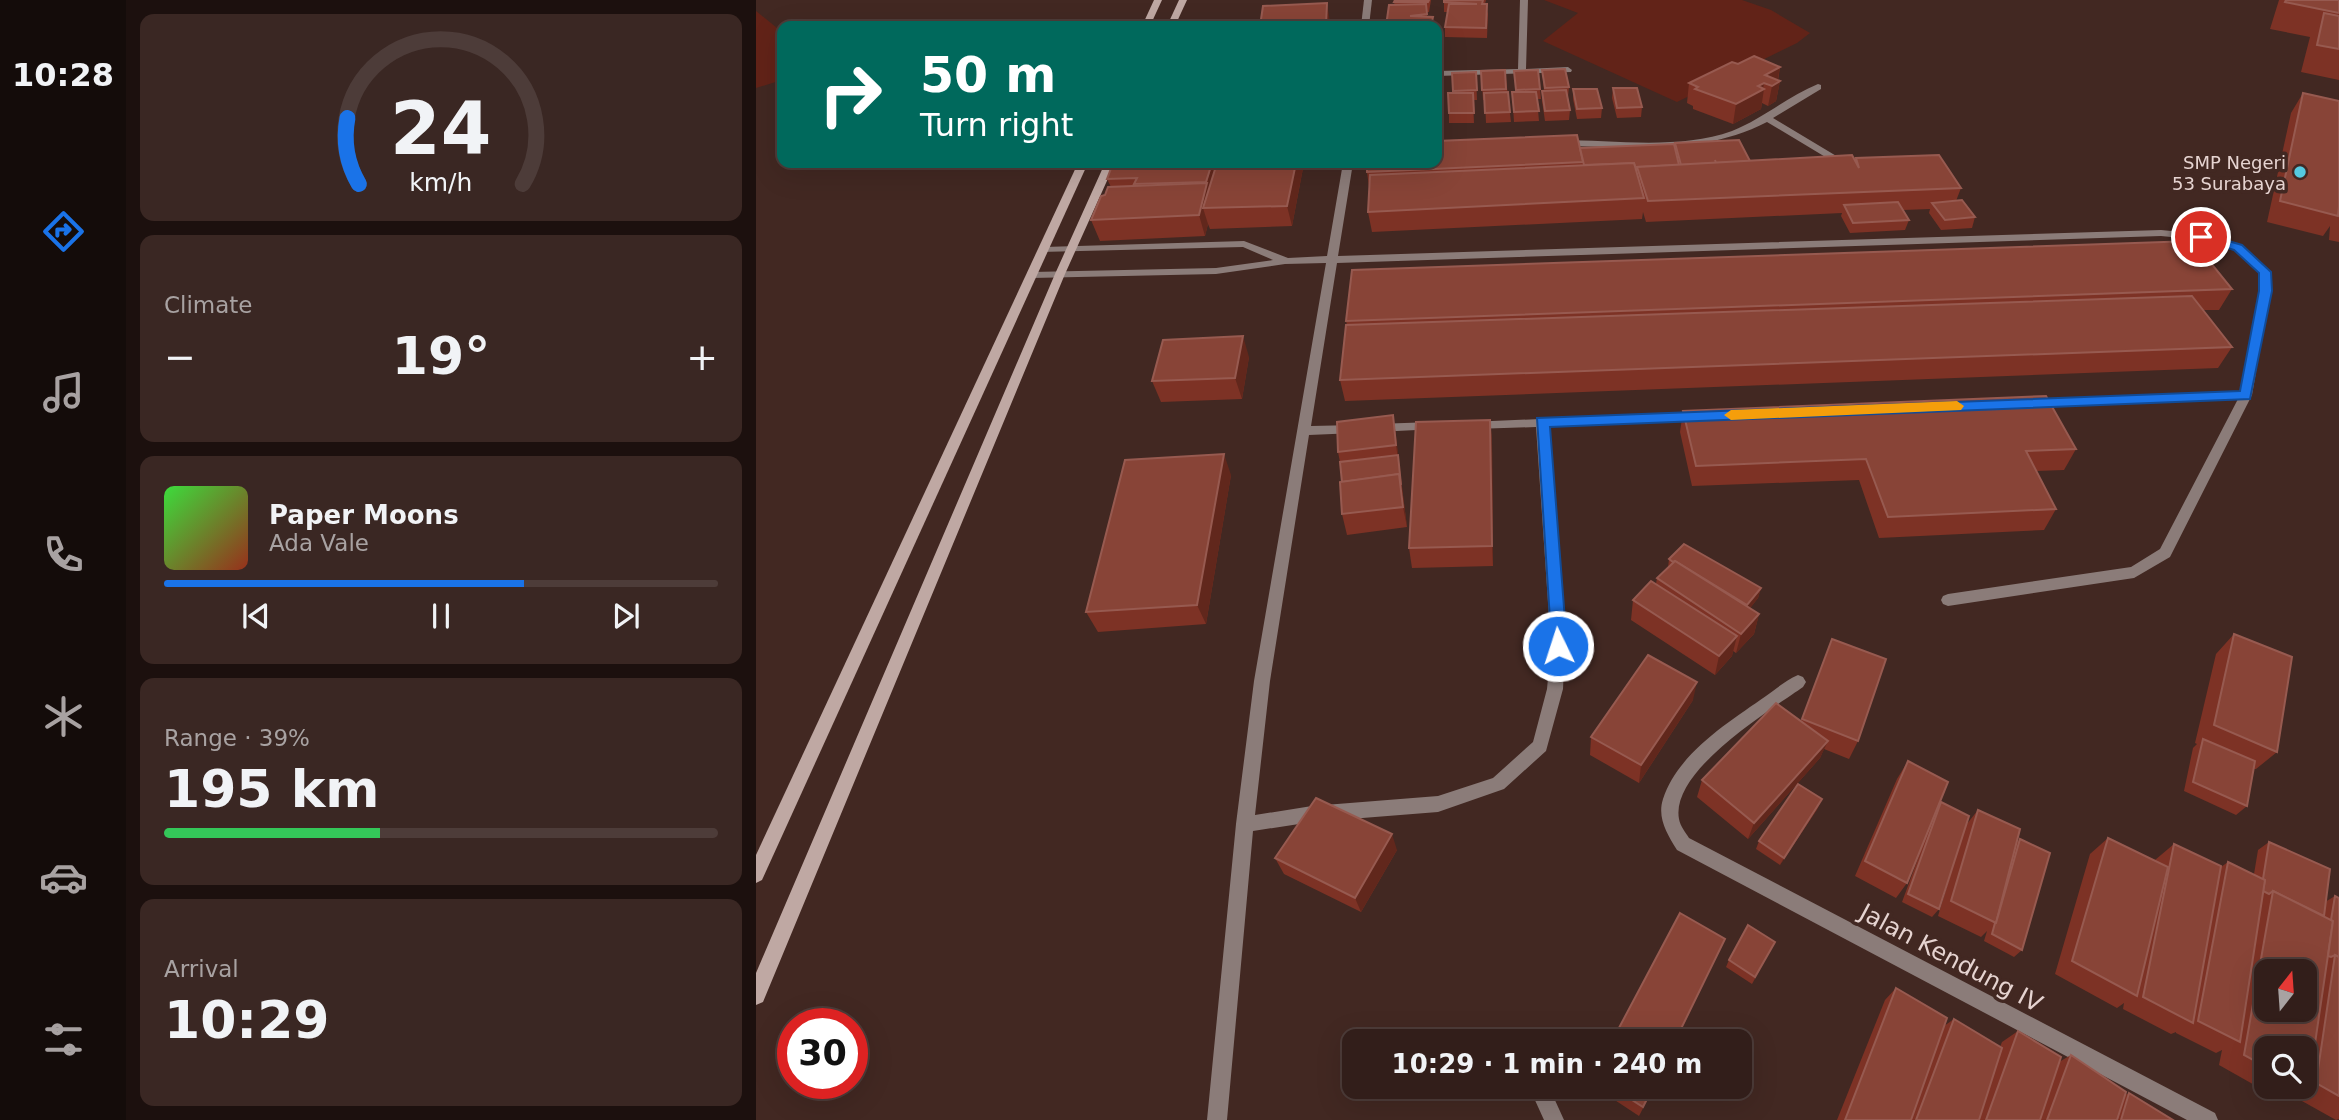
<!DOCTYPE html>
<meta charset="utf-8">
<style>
:root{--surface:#321e1a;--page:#3a2723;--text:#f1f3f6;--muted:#a8a2a2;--line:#4d3c39;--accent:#1a73e8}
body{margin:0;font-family:"DejaVu Sans",sans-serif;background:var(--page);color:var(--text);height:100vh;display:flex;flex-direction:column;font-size:26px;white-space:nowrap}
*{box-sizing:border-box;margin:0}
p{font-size:23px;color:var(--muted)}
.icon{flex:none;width:38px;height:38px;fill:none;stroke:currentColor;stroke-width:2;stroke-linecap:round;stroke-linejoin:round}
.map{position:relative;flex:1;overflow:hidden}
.panel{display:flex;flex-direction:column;gap:14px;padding:14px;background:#1c100e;width:630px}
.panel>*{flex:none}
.guide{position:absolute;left:21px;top:21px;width:665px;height:147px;border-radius:14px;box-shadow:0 7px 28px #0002,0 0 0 2px var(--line);background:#00695c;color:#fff;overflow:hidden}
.needle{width:46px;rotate:17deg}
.fabs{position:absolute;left:1498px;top:959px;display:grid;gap:14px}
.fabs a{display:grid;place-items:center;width:63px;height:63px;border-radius:14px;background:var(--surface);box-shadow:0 7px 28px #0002,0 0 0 2px var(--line);font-size:35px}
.speed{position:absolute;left:21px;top:1008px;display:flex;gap:14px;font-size:35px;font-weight:700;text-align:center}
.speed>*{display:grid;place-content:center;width:91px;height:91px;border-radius:50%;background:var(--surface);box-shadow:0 7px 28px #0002,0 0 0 2px var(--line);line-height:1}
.speed .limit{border:10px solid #d22;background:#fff;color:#111}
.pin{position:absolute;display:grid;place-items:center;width:60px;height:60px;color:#fff;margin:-30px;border:4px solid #fff;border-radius:50%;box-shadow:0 2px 7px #0007}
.me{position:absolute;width:77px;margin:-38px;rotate:356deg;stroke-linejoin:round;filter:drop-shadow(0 0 5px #0008)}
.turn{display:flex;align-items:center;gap:24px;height:147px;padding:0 28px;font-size:32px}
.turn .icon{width:91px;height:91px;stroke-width:2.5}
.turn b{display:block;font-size:49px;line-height:60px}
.big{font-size:52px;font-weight:800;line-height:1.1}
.panel .tile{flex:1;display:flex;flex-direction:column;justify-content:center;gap:10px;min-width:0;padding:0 24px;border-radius:14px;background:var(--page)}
.panel .dial{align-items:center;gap:0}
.dial svg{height:182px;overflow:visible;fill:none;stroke:var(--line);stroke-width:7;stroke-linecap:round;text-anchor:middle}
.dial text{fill:var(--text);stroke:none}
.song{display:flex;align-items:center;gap:21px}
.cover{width:84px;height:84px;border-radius:10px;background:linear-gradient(135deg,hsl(120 70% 55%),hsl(10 70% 35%))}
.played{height:7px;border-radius:4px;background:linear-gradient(90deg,var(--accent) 65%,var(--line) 65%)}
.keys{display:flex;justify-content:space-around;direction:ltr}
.heat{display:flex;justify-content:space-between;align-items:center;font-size:38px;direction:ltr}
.charge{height:10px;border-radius:5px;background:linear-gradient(90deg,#34c759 39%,var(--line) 0)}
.trip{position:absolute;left:586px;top:1029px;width:410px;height:70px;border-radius:14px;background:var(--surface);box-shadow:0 7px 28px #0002,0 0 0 2px var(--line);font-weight:800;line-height:70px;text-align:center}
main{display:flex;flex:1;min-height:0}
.tab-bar{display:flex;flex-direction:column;width:126px;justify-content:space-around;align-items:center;background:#140c0a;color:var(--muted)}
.tab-bar .icon{width:49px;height:49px}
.tab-bar .current{color:var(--accent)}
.tab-bar b{font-size:32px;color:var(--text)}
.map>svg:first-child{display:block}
.green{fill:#622318}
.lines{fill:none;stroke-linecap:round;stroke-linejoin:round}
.street{fill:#8b7c79;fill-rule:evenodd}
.secondary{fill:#bfa8a3;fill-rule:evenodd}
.wall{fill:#7d3225;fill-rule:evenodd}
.shaded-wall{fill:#61271c}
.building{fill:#884437;stroke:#975a50;stroke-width:2;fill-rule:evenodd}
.route{fill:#1a73e8;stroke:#114b97;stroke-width:2}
.slow{fill:#f59e0b}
.poi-dot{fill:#55cae0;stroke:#422822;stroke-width:2.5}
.labels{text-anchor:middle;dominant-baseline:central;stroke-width:7;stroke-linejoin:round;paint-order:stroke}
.far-poi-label{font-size:18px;fill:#e6d4d1;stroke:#422822;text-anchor:end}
.near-street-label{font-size:24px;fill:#e6d4d1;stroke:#422822}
</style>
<main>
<nav class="tab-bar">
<b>10:28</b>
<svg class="icon current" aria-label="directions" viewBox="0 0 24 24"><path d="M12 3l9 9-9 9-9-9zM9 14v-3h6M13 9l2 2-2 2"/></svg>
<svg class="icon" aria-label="music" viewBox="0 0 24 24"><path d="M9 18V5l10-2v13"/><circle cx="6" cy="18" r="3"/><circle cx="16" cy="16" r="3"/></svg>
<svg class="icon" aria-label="phone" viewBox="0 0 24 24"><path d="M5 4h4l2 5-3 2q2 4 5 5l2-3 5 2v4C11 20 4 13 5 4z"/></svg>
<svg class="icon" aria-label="climate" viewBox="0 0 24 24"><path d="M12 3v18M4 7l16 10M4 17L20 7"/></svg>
<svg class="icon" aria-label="car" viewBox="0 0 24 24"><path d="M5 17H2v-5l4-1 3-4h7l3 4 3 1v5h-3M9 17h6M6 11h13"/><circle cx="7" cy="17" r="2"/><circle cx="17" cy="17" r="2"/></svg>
<svg class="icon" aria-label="filters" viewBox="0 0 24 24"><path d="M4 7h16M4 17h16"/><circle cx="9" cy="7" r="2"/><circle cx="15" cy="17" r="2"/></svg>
</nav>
<section class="panel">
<div class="tile dial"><svg viewBox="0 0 100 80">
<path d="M14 69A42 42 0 1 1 86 69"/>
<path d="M14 69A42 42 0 0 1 9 40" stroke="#1a73e8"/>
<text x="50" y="56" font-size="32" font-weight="700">24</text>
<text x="50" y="72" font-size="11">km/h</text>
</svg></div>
<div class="tile"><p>Climate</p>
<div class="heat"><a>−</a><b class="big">19°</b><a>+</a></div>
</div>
<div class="tile">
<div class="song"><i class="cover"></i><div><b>Paper Moons</b><p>Ada Vale</p></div></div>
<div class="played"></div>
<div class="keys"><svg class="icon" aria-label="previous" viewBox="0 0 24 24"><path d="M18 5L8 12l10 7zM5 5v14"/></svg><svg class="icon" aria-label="pause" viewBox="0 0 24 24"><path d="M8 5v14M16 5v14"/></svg><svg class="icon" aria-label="next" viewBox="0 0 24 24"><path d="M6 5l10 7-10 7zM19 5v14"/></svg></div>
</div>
<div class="tile"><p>Range · 39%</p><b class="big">195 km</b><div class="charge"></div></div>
<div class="tile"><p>Arrival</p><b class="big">10:29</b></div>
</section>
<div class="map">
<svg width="1583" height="1120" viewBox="0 0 1583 1120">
<rect width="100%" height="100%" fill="#422822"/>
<g class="green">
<path d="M788,0H986L1015,10L1054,33L1041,43L921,102L787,41L822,13Z"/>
<path d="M0,11L26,32V80L0,88Z"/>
</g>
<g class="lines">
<g class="street">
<path d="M608,0H616L613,26H605Z"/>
<path d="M764,0H772L770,69L812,67L816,70L815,72L681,76V71L762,69Z"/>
<path d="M1062,84L1065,85V89L1017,118L1092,163V167H1086L1011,122C946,156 873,146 803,146L798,143L803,140C859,140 923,150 976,131C1007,119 1032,96 1062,84Z"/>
<path d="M587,163H597L582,256L1405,230L1445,234L1486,245L1514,272V291L1496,395L1414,557L1378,578L1192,606L1187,604L1185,600L1187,596L1192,594L1375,567L1404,549L1482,399L1278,407L1272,403L1278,399L1485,391L1504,291V273L1478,249L1445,240L1405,236L581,263L555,426L600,425L606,429L600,433L553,435L514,681L499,815L556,806L682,796L737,778L777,742L791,689L795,646L780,427L718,429L714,428L712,425L714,422L946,412L952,416L946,420L793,426L809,646L807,689L790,751L748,789L682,812L556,822L497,831L471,1120H451L480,824L498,681L570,263L529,264L460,274L276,278L271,275L276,272L460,268L517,260L487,247L284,252V248L288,247L488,241L532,258L571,256Z"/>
<path d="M677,422L681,423L683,426L681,429L620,432L614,428L620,424Z"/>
<path d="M1042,675L1047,677L1050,682L1047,687C1013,711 914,771 923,819C924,826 930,833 933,838L1459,1113L1462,1120H1431L921,850C911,834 901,818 907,799C922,753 973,722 1010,696C1020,689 1030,680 1042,675Z"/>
<path d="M773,1087H793L808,1120H788Z"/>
</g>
<g class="secondary">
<path d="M398,0H406L394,26H386Z"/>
<path d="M423,0H431L419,26H411Z"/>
<path d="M322,163H332L6,880L0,883V855Z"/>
<path d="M349,163H359L309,274L7,1002L0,1005V973L299,274Z"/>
</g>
</g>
<g class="wall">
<path d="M639,0H675L673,12H671V17L678,26L638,5Z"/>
<path d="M688,0H730L729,4L732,14L731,38L689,37V27L692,12H688Z"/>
<path d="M1523,0H1583V80L1545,72L1554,37L1514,29Z"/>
<path d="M982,64L1024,67L1022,81H1024L1020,101L1012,106L1006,103L1005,109L977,124L937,109V106L931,103L933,83Z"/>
<path d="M749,70L755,122L730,123L729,100H727L725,71Z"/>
<path d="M786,70L813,87L812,97L814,110L813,120L789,121L786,101V91H788Z"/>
<path d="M758,71L784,89L785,99H781L783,121L758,122L756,92H760Z"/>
<path d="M720,72L721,100H717L718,123H693V113L697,93L696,73Z"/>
<path d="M681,73H686L688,104V124H681Z"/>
<path d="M857,88L886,107L885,117L861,118L856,98Z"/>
<path d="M817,89L846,108L845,118L821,119L817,99Z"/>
<path d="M1547,93L1583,101V242L1573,240L1574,226L1567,236L1511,222L1535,113Z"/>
<path d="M919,143L994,161H1099L1100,158L1205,188L1200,201L1219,217L1216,228L1185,230L1173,213L1174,209L1147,210L1153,220L1149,230L1094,233L1085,216L1086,213L890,222L887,212L886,219L616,232L612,212L613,187L611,172L824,148H919Z"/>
<path d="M548,163L536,226L454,229L452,224L449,236L344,241L335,220L349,195L355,187L351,179Z"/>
<path d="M1476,289L1463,310H1447L1476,347L1462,368L589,401L584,380L591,325L590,321Z"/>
<path d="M493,357L486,399L405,402L396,381Z"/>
<path d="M927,411L1320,449L1308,470L1280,471L1300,509L1288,530L1123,538L1103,480L936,486L924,432Z"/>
<path d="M637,415L651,527L591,535L586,514V482L584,462L582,452Z"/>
<path d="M734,420L736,441L737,566L656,568L653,548Z"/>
<path d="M475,475L450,624L342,632L330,612Z"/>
<path d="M913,559L1005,588L1002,598L994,608L1003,614L998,634L980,653L977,651L976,656L959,675L875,620L877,600L900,584L901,578L912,568Z"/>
<path d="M1478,634L1521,752L1500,769H1498L1491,806L1480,815L1428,791L1437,748L1441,744L1439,743L1460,654Z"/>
<path d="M1076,639L1102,741L1093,759L1068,749L1064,758L992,839L941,797L946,780L1045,721Z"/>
<path d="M937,700L883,783L834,755L835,737Z"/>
<path d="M1152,761L1183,804L1210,825L1222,810L1260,843L1264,839L1266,950L1258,957L1228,941L1231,931L1225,937L1182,916L1201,853L1183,909L1176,917L1146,902L1164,853L1151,883L1140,898L1099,876L1141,779Z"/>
<path d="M1062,808L1024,865L1000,849L1003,841Z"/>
<path d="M1352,838L1399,860L1418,844L1465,867L1472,862L1498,874L1502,850L1513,842L1569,902L1579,896L1583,898V1119L1580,1120L1537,1096L1525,1100L1463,1065L1466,1050L1460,1053L1420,1033V1032L1415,1034L1367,1009L1368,1003L1361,1008L1299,974L1334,854ZM1510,1048L1549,1087H1510Z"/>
<path d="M641,850L605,912L528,874L519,858Z"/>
<path d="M1019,942L996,984L970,967L973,960Z"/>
<path d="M1140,988L1188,1026L1198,1019L1244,1047L1246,1042L1262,1031L1303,1062L1315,1055L1369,1095L1373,1093L1417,1120H1081L1129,1000Z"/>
<path d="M839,1087H898L883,1116Z"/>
</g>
<g class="shaded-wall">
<path d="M571,3L574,22V26H570Z"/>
<path d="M1024,67L1021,83L1024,81L1020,101L1012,106L1016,86L1008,83L1007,90L1008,89L1005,109L977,124L980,104L1002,86L1009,75Z"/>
<path d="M456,163H463L447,208L452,224L449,236L443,215Z"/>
<path d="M540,163H548L536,226L531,206Z"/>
<path d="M487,336L493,357L486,399L479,378Z"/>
<path d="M637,415L640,436L647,495L640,445Z"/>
<path d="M734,420L736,441L737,566L736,546Z"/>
<path d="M468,454L475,475L450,624L441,605Z"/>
<path d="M643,474L647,495L651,527L647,507Z"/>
<path d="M1005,588L1002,598L989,615L991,605Z"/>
<path d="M1003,614L998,634L980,653L985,634Z"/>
<path d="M981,636L976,656L959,675L963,656Z"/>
<path d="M941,682L937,700L883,783L885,765Z"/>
<path d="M1072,741L1064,758L992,839L998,823Z"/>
<path d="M1066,799L1062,808L1024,865L1028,858Z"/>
<path d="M636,834L641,850L605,912L599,898Z"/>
<path d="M969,939L920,1041H919Z"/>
</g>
<g class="building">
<path d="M639,0H673L672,2H638Z"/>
<path d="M688,0H727L726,4H731L730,28L689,27L693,4H721L688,2Z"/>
<path d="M1530,0H1583V13L1529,2Z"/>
<path d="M571,3L570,26H504L507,6Z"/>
<path d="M670,4L671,14L654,16L677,17L675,26H630L633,5Z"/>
<path d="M1568,13L1583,16V49L1561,45Z"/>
<path d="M998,56L1024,67L1009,75L1024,81L1016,86L1008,83L1002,86L1008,89L980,104L939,89L942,87L933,83L976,62L982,64Z"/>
<path d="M809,69L813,87L789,88L786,70Z"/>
<path d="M749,70L750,89L726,90L725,71Z"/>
<path d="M782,70L784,89L760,90L758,71Z"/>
<path d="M720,72L721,90L697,91L696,73Z"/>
<rect x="681" y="73" width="5" height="19"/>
<path d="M857,88H881L886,107L861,108Z"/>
<path d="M817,89H841L846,108L821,109Z"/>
<path d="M810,90L814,110L789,111L786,91Z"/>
<path d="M752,92L754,112L729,113L728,93Z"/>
<path d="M756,92H780L783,111L758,112Z"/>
<path d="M692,93H717L718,113H693Z"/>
<path d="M1547,93L1583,101V206L1582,216L1524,201Z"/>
<rect x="681" y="94" width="6" height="20"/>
<path d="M821,135L827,162L611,172V163H681V141Z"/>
<path d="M983,140L994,161L960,163L959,160L960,163L925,165L919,143Z"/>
<path d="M918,144L923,165L881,167L880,170L878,163L828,165L824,148Z"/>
<path d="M1096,155L1103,168L1100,158L1183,155L1205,188L892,201L881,167Z"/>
<path d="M381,163H456L450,182L378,184L381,178L351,179L356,166L381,165Z"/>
<path d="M461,163H540L531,206L447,208Z"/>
<path d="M878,163L888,198L612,212L614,175Z"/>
<path d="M451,183L443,215L335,220L345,196L349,195L352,187Z"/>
<path d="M1206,200L1219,217L1189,220L1176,203Z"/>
<path d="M1142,202L1153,220L1097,223L1088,205Z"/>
<path d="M1437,241L1476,289L590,321L596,270Z"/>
<path d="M1436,296L1476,347L584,380L590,325Z"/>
<path d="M487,336L479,378L396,381L407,340Z"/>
<path d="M1290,396L1320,449L1270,451L1300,509L1132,517L1110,459L940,466L927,411Z"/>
<path d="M637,415L640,445L582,452L581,422Z"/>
<path d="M734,420L736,546L653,548L660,422Z"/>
<path d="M468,454L441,605L330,612L369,460Z"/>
<path d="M642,455L645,485L643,474L586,482L584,462Z"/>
<path d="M643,474L647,507L586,514L584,482Z"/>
<path d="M928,544L1005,588L991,605L919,561L917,562L913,559Z"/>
<path d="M919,561L1003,614L985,634L901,578Z"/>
<path d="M895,581L981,636L963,656L877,600Z"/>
<path d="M1478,634L1536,657L1521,752L1458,725Z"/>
<path d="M1076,639L1130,659L1102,741L1046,719Z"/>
<path d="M892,655L941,682L885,765L835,737Z"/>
<path d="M1020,703L1072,741L998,823L946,780Z"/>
<path d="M1447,739L1499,761L1491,806L1437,782Z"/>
<path d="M1152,761L1192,782L1151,883L1109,861Z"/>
<path d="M1042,784L1066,799L1028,858L1003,841Z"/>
<path d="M560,798L636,834L599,898L519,858Z"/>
<path d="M1185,802L1213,816L1183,909L1152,894Z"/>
<path d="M1222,810L1264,829L1240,923L1195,901Z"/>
<path d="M1352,838L1412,867L1381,996L1316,961Z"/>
<path d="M1264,839L1294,853L1266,950L1236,934L1239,923H1240Z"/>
<path d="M1513,842L1574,869L1568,916L1517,891L1513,894L1507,891L1509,880L1507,879Z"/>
<path d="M1418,844L1465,866L1437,1023L1387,997Z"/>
<path d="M1472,862L1509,880L1484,1042L1442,1021Z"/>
<path d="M1517,891L1577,921L1552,1091L1545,1087H1549V1048H1510V1067L1488,1055ZM1510,971H1549V1010H1510Z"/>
<path d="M1579,896L1583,898V957L1579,955L1575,957L1572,956L1577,921L1575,920Z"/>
<path d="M924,913L969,939L919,1041H856Z"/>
<path d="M992,925L1019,942L999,977L973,960Z"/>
<path d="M1579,955L1583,957V1096L1560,1083Z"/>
<path d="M1140,988L1191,1018L1155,1120H1089Z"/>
<path d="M1198,1019L1246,1048L1223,1120H1160Z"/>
<path d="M1262,1031L1305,1057L1284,1120H1230Z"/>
<path d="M1315,1055L1370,1092L1361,1120H1291Z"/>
<path d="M856,1087H897L887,1107Z"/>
<path d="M1373,1093L1417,1120H1365Z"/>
</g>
<path class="route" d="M1445,233L1486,245L1515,272L1516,291L1494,399L794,427L811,646L802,653L796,651L781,418L1484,391L1503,291V273L1478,250L1441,239V234Z"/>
<path class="slow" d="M1201,401L1208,406L1205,410L975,420L968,415L975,410Z"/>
<circle class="poi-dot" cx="1544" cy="172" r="7"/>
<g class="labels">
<g class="far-poi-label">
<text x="1530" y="162">SMP Negeri<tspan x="1530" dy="21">53 Surabaya</tspan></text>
</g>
<g class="near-street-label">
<text transform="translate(1195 958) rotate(28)">Jalan Kendung IV</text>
</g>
</g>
</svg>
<div class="fabs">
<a><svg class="needle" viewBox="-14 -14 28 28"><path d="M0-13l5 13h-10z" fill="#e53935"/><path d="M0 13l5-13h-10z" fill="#a8a2a2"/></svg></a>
<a><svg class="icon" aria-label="search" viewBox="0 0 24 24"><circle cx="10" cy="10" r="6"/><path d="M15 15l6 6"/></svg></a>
</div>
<div class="speed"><div class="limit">30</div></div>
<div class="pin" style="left:1445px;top:237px;background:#d93025"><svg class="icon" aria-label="arrive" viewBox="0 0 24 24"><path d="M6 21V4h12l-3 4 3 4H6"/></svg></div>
<svg class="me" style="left:802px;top:646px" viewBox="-20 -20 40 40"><circle r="17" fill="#1a73e8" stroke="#fff" stroke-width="3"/><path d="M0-11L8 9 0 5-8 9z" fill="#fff"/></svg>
<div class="trip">10:29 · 1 min · 240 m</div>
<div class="guide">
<div class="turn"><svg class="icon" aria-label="right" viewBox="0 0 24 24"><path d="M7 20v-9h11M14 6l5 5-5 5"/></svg><div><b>50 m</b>Turn right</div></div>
</div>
</div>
</main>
